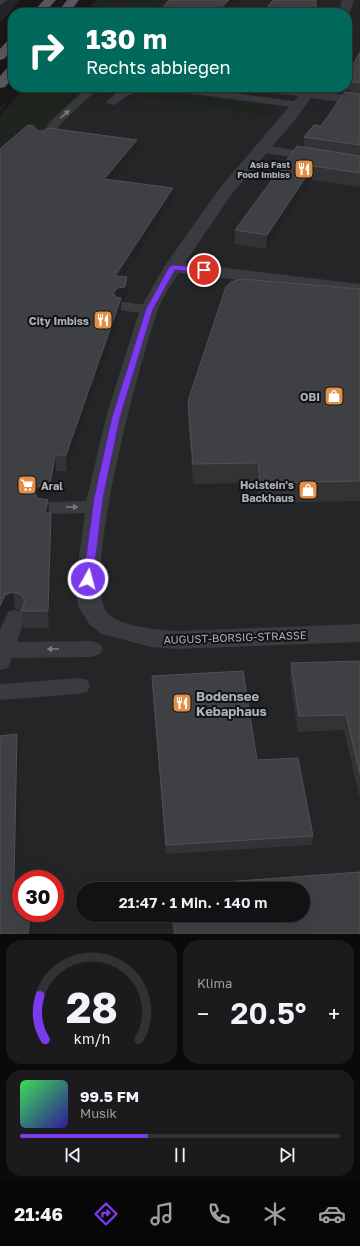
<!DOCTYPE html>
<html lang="de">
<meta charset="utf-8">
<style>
:root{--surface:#121214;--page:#1b1b1d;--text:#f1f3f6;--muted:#9c9ea0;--line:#313234;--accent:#7c3aed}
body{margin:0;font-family:"Golos Text",sans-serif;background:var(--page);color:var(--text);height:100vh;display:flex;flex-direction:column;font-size:15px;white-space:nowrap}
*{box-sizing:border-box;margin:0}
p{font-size:13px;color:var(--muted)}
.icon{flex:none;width:22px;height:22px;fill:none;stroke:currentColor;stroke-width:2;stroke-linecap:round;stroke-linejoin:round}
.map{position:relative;height:934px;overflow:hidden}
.details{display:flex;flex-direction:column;gap:6px;padding:6px;background:#0a0a0b;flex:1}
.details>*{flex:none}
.top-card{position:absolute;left:8px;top:8px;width:344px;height:84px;border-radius:16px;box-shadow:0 4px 16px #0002,0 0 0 1px var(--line);background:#00695c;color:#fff;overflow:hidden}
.speed{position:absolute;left:12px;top:870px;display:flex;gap:8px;font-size:20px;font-weight:700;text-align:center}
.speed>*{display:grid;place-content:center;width:52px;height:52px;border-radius:50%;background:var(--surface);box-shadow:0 4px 16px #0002,0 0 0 1px var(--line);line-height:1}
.speed .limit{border:6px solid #d22;background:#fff;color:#111}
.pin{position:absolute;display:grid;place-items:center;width:34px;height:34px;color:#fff;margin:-17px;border:2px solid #fff;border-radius:50%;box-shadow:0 1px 4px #0007}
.me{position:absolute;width:44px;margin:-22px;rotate:7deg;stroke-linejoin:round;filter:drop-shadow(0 0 3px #0008)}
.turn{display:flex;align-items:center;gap:14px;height:84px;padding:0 12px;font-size:18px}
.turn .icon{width:52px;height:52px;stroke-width:2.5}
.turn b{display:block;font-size:28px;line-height:34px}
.big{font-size:30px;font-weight:600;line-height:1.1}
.details .widget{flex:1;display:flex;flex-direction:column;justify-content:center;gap:6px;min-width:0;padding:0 14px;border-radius:16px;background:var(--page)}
.details .dial{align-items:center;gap:0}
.dial svg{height:104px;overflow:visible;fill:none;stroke:var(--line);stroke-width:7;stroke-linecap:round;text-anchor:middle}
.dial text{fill:var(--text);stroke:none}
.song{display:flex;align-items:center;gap:12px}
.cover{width:48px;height:48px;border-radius:6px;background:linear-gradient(135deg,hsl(130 70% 55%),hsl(250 70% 35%))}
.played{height:4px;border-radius:2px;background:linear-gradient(90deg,var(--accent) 40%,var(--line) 40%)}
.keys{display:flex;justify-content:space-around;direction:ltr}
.heat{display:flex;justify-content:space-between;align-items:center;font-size:22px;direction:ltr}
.details .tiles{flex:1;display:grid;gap:6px;grid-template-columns:1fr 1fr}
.widget:last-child{grid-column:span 2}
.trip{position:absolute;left:76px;top:882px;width:234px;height:40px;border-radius:20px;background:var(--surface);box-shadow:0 4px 16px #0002,0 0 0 1px var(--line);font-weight:600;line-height:40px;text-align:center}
.tab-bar{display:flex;height:64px;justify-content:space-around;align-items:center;background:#070708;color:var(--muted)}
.tab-bar .icon{width:28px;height:28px}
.tab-bar .active{color:var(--accent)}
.tab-bar b{font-size:18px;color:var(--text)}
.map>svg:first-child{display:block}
.built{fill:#242527;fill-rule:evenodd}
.green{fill:#1f251e}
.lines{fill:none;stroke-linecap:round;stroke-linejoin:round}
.path{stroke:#3f4245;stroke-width:1.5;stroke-dasharray:1 2;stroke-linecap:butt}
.service{fill:#393b3e;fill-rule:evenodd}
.minor{fill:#393b3e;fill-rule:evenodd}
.primary{fill:#56595d;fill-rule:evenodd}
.wall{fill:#313335}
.shaded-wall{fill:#222224}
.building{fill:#3e4043;stroke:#4f5255}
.oneway{fill:#787c81}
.route{fill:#7c3aed;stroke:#51269a}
.labels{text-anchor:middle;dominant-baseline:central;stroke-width:4;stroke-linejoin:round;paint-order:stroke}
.far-poi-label{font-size:9px;font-weight:bold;fill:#abb2b8;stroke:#131315;text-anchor:end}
.poi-label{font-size:11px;font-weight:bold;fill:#abb2b8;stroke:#131315;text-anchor:end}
.street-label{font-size:11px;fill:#abb2b8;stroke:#131315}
.near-poi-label{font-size:13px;font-weight:bold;fill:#abb2b8;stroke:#131315;text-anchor:start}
</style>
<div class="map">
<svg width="360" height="934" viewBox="0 0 360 934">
<rect width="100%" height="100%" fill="#18181a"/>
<g class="built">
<path d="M0,0H20L0,23Z"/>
<path d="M109,0H360V934H0V131L36,87H347V13H99ZM21,879H55V913H21ZM83,889H303V915H83Z"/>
</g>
<g class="green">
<path d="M96,0H162L160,7L108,2L98,13H86Z"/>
<path d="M25,87H87L0,162V116Z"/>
<path d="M102,87H121L106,97L93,95Z"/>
<path d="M162,92L255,105L263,107L271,113L269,115L244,112L232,113L235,109L135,95L129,100L126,99C135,90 150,92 162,92Z"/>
</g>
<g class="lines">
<path class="path" d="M0,110L5,104"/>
<g class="service">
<path d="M0,0H8L0,5Z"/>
<path d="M88,87H100L63,121L46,142H38L36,139L55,117Z"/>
<path d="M132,87H152L151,89L128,95L116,104L112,105L106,102L120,90Z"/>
<path d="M158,87H188L300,102L306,105L300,108L163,90Z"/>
<path d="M262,145L360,160V168L258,152L256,149Z"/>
<path d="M123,302L154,306L157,309L154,312L149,314L118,310L115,307L118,304Z"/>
<path d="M97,501L104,503L106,507L104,511L97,513L46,514L39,512L37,508L39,504L46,502Z"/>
<path d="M15,610L22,612L25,617L17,642L92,641L100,644L103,649L100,654L92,657L12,658L8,668L0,670V630L8,612Z"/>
<path d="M79,678L87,680L90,686L87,692L79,694L0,700V684Z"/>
</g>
<g class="minor">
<path d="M342,0H354L349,15L347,16V13H339Z"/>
<path d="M252,87H288L304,89L305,87H319L316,91L360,97V105L311,98L294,121L231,195L185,263L360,284V294L179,273C171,284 163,297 158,310C142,354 80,579 107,612C120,628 157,629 176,631L360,624V642L176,649L151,647L102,634L90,625L79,608L76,595V579L87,498L106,417L140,309L164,267L219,189L298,96L259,91L254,90Z"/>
</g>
<g class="primary">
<path d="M44,0H56L44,13H32Z"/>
<path d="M67,0H79L69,13H57Z"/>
<path d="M13,38V49L4,59L0,60V49L9,39Z"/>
<path d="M13,66V78L5,87L0,88V76L8,67Z"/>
</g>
</g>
<g class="wall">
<path d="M360,52V187L312,180L266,249L235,244V230L304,147V137L321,126L351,93V90L347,89L348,74Z"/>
<path d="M37,131L137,153L114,180L173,188V201L124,277L128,291L125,301L121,302V312L67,471H56L51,500L48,501L49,513L52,529L49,628H23L22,610L15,609L7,611L0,626V149Z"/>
<path d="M360,289V501L259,503L257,483L193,484L188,421V401Z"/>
<path d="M360,661V799L344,730L298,732L290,678L291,663Z"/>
<path d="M152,676L257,760L313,836L312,845L166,854L152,685Z"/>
<path d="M171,915H303L360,934H173Z"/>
</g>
<g class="shaded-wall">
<path d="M229,0H241L227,13H215Z"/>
<path d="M137,140V153L104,192V179Z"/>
<path d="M313,166L312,180L266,249L267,235Z"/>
<path d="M173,188V201L115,290V276Z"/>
<path d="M127,277L128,291L125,301L121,302V312L67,471L66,455L113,293Z"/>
<path d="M55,455L56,471L51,500L48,501L49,515L47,529L39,503L34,491Z"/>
<path d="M51,513L52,529L49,628L48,611Z"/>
<path d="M13,592L15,609L7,611L0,626V606L5,595Z"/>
<path d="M17,734L19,750L16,897L14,881Z"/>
<path d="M29,913L30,929L31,934H28Z"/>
</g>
<g class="building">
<path d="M169,0H229L215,13H158Z"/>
<path d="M273,0H316V13H263Z"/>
<path d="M360,52V83L352,82L355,78L348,77L350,75L348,74Z"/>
<path d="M345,92L360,94V145L304,137L314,125L321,126Z"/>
<path d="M28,125L34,126L37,131H45L49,128L137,140L104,179L173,188L115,276L127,277L125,287L117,288L113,293L116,297L121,298L66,455H55L50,485L37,487L34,491L37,498L48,500L45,513H51L48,611H21L25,600L21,594L13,592L5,595L0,606V149Z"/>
<path d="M297,146L360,156V173L313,166L267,235L235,230Z"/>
<path d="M241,279L360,289V481L260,483L258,463L193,464L188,401L226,287L231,282Z"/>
<path d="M360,661V774L346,715L299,716L291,663Z"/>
<path d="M243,671L257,760L298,758L313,836L166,845L152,676Z"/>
<path d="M17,734L14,881L21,892V913H29V926L28,934H0V736Z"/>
<path d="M360,872V934H175L173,915H303V889H171L170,886Z"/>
</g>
<defs><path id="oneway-solid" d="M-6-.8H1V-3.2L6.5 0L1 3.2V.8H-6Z"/></defs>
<g class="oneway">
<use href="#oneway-solid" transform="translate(65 114) rotate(-42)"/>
<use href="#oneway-solid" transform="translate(72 507) rotate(-1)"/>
<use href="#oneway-solid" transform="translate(53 649) rotate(178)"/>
</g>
<path class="route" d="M173,265L204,268L208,270L204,273L175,270L153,309L120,417L103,498L93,579L88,583L83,579L94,498L112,417L146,309L169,267Z"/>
<defs>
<g id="restaurant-square" transform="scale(1)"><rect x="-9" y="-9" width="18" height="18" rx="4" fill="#e48f46" stroke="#131315"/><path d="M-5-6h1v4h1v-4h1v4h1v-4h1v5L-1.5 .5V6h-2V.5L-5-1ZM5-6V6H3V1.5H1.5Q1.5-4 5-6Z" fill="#fff"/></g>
<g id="shop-square" transform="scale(1)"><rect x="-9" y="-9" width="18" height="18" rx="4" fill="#e48f46" stroke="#131315"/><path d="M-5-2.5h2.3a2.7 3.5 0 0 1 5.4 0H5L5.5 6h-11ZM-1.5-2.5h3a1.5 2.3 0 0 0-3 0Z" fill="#fff"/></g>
<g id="supermarket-square" transform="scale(1)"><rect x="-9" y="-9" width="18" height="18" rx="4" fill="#e48f46" stroke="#131315"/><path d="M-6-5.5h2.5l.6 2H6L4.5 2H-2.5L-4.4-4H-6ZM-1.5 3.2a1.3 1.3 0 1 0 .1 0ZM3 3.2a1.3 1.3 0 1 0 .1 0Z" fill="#fff"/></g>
</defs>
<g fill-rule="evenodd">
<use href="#restaurant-square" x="304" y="169"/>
<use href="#restaurant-square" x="103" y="320"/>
<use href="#shop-square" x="334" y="396"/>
<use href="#supermarket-square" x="27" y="485"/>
<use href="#shop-square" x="308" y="490"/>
<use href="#restaurant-square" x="182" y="703"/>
</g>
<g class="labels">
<g class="far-poi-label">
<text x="290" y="164">Asia Fast<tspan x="290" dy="10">Food Imbiss</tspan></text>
</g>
<g class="poi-label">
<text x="89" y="320">City Imbiss</text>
<text x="320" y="396">OBI</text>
<text x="294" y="484">Holstein's<tspan x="294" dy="13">Backhaus</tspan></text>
<text x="41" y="485" text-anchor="start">Aral</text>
</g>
<g class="street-label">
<text transform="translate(235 637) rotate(-2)">AUGUST-BORSIG-STRASSE</text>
</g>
<g class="near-poi-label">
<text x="196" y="696">Bodensee<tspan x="196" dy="15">Kebaphaus</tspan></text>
</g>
</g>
</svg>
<div class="speed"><div class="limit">30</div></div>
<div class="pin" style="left:204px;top:270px;background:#d93025"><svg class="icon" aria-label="arrive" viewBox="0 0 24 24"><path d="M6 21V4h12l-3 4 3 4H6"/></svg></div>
<svg class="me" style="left:88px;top:579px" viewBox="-20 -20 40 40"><circle r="17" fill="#7c3aed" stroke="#fff" stroke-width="3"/><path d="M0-11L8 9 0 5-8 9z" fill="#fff"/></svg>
<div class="trip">21:47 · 1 Min. · 140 m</div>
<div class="top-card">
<div class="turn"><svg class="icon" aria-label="right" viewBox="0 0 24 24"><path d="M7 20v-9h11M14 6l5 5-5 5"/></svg><div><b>130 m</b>Rechts abbiegen</div></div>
</div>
</div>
<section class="details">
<div class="tiles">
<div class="widget dial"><svg viewBox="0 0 100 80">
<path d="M14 69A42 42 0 1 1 86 69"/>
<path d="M14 69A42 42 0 0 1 10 35" stroke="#7c3aed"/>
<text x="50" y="56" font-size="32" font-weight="700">28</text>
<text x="50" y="72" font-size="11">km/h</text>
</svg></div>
<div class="widget"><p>Klima</p>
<div class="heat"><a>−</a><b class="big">20.5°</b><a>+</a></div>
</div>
<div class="widget">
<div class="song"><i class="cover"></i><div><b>99.5 FM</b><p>Musik</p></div></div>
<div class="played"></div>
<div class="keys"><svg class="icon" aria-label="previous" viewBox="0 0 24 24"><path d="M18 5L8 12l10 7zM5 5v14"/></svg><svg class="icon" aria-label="pause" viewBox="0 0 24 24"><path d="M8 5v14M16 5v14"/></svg><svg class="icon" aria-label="next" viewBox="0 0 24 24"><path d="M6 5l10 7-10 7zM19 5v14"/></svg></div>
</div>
</div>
</section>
<nav class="tab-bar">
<b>21:46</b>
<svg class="icon active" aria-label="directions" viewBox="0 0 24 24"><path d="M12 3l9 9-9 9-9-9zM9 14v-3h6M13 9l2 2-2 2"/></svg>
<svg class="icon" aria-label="music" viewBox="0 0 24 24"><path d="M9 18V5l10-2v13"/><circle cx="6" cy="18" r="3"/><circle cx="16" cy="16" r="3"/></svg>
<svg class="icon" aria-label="phone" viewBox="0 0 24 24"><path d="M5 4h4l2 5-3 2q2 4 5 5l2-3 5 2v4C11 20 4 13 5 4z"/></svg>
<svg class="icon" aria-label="climate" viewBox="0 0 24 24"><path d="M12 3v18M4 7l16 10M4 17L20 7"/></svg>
<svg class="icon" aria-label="car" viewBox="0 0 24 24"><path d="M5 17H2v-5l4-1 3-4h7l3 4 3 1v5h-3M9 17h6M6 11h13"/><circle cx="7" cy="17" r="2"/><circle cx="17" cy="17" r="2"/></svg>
</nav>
